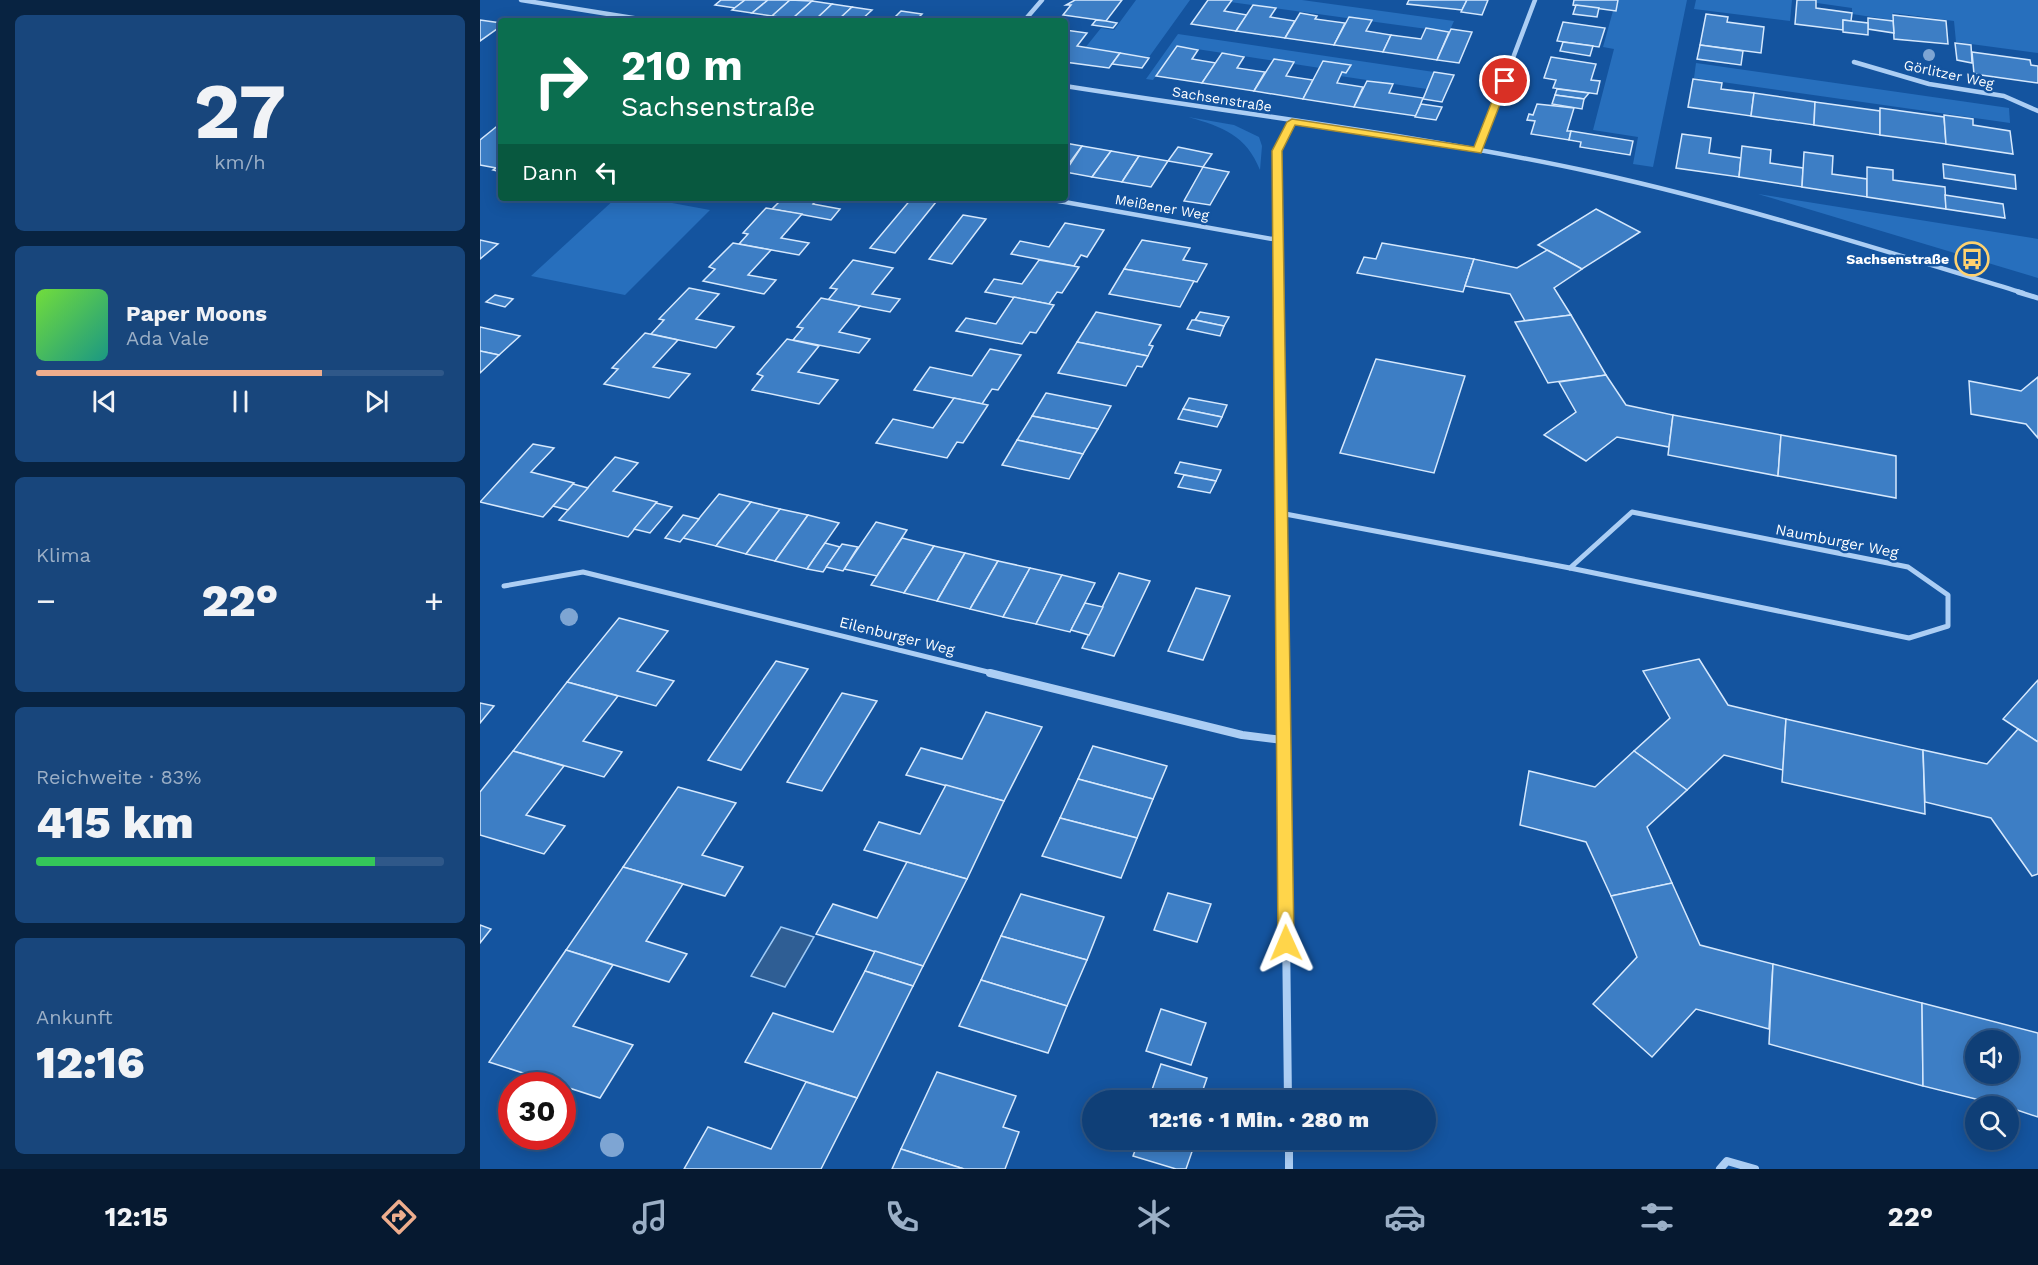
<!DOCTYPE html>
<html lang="de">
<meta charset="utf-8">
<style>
:root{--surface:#0f3f77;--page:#18467c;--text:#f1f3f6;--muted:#9bafc6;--line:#2f5889;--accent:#eead8d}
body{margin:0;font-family:"Work Sans",sans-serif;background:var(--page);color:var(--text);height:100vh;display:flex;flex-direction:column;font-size:22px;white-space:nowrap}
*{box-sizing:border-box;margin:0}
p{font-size:20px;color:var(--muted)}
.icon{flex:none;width:33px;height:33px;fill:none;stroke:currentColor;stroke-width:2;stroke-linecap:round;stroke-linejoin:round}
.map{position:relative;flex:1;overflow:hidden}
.sheet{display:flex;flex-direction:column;gap:15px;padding:15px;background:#082341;width:480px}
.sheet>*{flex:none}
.guide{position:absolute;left:18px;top:18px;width:570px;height:183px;border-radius:6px;box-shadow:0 3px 15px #0003,0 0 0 2px var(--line);background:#0b6e4f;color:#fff;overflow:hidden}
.fabs{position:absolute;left:1485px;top:1030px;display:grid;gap:12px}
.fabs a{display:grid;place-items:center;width:54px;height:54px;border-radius:50%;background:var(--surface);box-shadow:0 3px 15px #0003,0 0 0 2px var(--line);font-size:30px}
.speed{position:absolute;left:18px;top:1072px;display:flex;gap:12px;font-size:30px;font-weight:700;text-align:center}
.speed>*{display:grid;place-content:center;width:78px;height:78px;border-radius:50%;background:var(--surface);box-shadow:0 3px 15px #0003,0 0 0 2px var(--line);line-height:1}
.speed .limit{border:9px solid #d22;background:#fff;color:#111}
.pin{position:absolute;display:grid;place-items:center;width:51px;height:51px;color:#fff;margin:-26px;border:3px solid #fff;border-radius:50%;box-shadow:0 2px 6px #0007}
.me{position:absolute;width:66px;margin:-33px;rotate:359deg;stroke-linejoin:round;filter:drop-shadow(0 0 4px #0008)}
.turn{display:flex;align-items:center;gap:21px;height:126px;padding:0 24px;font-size:27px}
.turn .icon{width:78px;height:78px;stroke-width:2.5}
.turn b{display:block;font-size:42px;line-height:51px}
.then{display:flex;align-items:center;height:57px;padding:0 24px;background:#0003;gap:12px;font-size:22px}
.big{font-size:45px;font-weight:800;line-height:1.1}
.sheet .tile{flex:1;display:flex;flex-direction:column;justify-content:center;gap:9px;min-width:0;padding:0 21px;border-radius:9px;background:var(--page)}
.sheet .dial{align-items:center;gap:0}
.dial b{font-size:78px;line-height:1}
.song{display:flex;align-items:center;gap:18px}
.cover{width:72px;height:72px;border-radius:9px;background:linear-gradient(135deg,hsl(100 70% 55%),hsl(170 70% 35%))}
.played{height:6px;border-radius:3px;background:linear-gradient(90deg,var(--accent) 70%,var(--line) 70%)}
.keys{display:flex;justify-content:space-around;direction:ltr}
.heat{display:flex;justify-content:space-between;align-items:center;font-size:33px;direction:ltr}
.charge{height:9px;border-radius:4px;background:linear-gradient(90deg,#34c759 83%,var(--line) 0)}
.trip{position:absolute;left:602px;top:1090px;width:354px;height:60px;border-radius:30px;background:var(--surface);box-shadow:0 3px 15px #0003,0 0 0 2px var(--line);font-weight:800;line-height:60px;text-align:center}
.tab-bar{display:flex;height:96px;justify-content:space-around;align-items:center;background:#061930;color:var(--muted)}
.tab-bar .icon{width:42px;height:42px}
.tab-bar .current{color:var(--accent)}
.tab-bar b{font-size:27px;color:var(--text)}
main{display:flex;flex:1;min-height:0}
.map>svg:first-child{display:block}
.green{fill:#276fbd}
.water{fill:#2f5e94;stroke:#9ecaf6;stroke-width:1.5}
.building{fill:#3d7ec5;stroke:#d5e8fd;stroke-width:1.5;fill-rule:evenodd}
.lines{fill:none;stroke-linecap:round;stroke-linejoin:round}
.street-far2{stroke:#accef4;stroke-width:4.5}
.street-far1{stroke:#accef4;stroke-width:5}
.street{stroke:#accef4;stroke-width:8}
.tree{fill:#7ea5d3}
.route{fill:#ffd54a;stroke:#a68a30;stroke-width:1.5}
.labels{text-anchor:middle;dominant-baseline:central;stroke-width:5;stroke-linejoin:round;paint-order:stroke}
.far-street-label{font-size:14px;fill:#fff;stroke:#14549f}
.far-poi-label{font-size:14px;font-weight:bold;fill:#fff;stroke:#14549f;text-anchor:end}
.street-label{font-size:15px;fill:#fff;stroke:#14549f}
</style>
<main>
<section class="sheet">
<div class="tile dial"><b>27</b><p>km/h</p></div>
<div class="tile">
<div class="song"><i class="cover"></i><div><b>Paper Moons</b><p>Ada Vale</p></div></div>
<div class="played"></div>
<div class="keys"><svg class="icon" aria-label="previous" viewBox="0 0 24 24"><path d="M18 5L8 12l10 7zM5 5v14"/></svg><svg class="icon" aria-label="pause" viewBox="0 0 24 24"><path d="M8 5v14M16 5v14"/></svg><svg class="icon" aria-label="next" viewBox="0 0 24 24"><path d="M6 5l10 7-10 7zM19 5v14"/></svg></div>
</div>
<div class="tile"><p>Klima</p>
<div class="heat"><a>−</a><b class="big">22°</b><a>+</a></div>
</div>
<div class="tile"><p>Reichweite · 83%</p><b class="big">415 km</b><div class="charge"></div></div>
<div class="tile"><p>Ankunft</p><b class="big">12:16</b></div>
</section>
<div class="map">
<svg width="1558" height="1169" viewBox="0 0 1558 1169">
<rect width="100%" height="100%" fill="#14549f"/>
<g class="green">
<path d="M656,0H710L669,57L605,48L621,28L634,30Z"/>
<path d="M752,0H822L974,21L969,32L750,2Z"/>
<path d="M1136,0H1207L1173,167L1153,164L1158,137L1113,130L1134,49L1123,47Z"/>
<path d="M1216,0H1312L1310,21L1214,9Z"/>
<path d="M1336,0H1558V53L1476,42L1474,21L1413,13L1412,20L1372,14V8L1337,3Z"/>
<path d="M698,34L954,72L947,89L860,76L862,72L866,73L870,65L844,61L840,68L697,46L673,80L666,79Z"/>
<path d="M1216,63L1529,108L1530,123L1214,78Z"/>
<path d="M708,117L754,125L779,137L782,146L780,170C766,135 743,127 708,117Z"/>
<path d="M1278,194L1558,239V278Z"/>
<path d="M136,198H165L230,210L145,295L51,276Z"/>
</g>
<path class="water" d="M301,927L334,937L305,987L271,976Z"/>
<g class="building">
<path d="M241,0H265L255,8L235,5Z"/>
<path d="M265,0H288L272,13L252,10Z"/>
<path d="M288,0H310L292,16L272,13Z"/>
<path d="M310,0L332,1L312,19L292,16Z"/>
<path d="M595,0H642L626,21L583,15L591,5H586Z"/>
<path d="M728,0H752L744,11L767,15L756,31L711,24Z"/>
<path d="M929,0H987L982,10L927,4Z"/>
<path d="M987,0H1008L1002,15L981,12Z"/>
<path d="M1094,0H1138L1136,11L1093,5Z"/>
<path d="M1317,0H1336V8L1372,13L1371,21L1363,20V30L1315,24Z"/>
<path d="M332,1L352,4L334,21L312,19Z"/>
<path d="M352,4L372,7L357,21H334Z"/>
<path d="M773,5L796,8L790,17L815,21L805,38L756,31Z"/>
<path d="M1096,5L1119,8L1117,17L1093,14Z"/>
<path d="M372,7L392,10L380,21H357Z"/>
<path d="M421,11L442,14L435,21H411Z"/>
<path d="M820,13L837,16L835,19L865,23L854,45L805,38Z"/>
<path d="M1226,14L1248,17L1247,22L1284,27L1281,53L1220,45Z"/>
<path d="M1413,15L1466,21L1468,44L1414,39Z"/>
<path d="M869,17L892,20L886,31L911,35L903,52L854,45Z"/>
<path d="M1388,18L1413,21L1414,33L1388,29Z"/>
<path d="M0,20L21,23V26L0,41Z"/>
<path d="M616,20L626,21L637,23L633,28L612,25Z"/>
<path d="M1363,20L1388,23V35L1363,32Z"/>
<path d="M1083,22L1125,28L1119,47L1077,41Z"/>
<path d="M946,28L969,32L957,60L903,52L911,35L941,39Z"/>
<path d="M971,29L992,32L979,63L957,60Z"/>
<path d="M585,30L607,33L597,46L640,53L629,68L585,62Z"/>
<path d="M1083,42L1113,46L1110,56L1080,51Z"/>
<path d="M1475,43L1491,45L1492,63L1477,60Z"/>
<path d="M1220,45L1263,51L1261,65L1217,59Z"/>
<path d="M697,46L718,50L712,59L736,63L722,83L676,76Z"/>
<path d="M1492,52L1550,60L1551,65L1558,66V83L1494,74Z"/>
<path d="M640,53L669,58L662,68L632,64Z"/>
<path d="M742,53L764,57L757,68L785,72L774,91L722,83Z"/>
<path d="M1071,57L1116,64L1111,80L1120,81L1117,94L1073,88L1076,80L1064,78Z"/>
<path d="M794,59L814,62L806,76L833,80L823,99L774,91Z"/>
<path d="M843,61L871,65L866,73L862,72L857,83L883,87L874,107L823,99Z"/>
<path d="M954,72L974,75L962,102L943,99Z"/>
<path d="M1213,79L1242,83L1241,89L1274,93L1271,116L1208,107Z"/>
<path d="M887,81L913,84L909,93L943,98L936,116L874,107Z"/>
<path d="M1077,89L1109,93L1104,99L1075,95Z"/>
<path d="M1274,93L1335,102L1334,125L1271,116Z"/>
<path d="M1075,95L1104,99L1102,109L1072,104Z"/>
<path d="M1335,102L1400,111V135L1334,125Z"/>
<path d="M941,104L962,107L956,120L935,117Z"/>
<path d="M1057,104L1094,108L1087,131H1091L1089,140L1051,134L1055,121L1047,120L1049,114L1053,115Z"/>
<path d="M1400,108L1464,117L1466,144L1400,135Z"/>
<path d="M1464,115L1493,119V125L1530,131L1533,154L1466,144Z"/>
<path d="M21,123V172L13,170L16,168L0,165V140Z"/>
<path d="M1091,131L1153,141L1150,155L1100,147L1101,142L1089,140Z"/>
<path d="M1202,134L1231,138L1229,153L1261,158L1259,177L1196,168Z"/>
<path d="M585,143L602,146L585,169Z"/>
<path d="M602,146L631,151L612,177L585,172Z"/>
<path d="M1262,146L1291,150L1290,163L1323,168L1322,187L1259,177Z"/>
<path d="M698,147L732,154L723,167L688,161Z"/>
<path d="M631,151L659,156L642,182L612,177Z"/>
<path d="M1324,152L1353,156L1352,174L1387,179V197L1322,187Z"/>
<path d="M659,156L688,161L671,187L642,182Z"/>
<path d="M1463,164L1535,175L1536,189L1464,178Z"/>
<path d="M723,167L749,172L730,205L704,201Z"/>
<path d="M1387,167L1413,170V180L1465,187L1466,209L1387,197Z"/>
<path d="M1465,195L1523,204L1525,218L1466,209Z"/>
<path d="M338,198L333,204L360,209L351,220L292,209L301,200L296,198Z"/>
<path d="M432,198L456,202L415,253L390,248Z"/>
<path d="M286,208L322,214L301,238L329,243L319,255L259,244L268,234L263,233Z"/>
<path d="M1116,209L1160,232L1102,269L1058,245Z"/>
<path d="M483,215L506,219L472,264L449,259Z"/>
<path d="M585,223L624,230L607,257L601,255L594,266L531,254L540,241L569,247Z"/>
<path d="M0,240L18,244L0,259Z"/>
<path d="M662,240L710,248L703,260L727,264L717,282L644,269Z"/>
<path d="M253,243L291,250L268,275L296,280L284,294L223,281L235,269L229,267Z"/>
<path d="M902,243L994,259L983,292L877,273L884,257L896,259Z"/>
<path d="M1067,250L1102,269L1074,288L1091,315L1045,321L1030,294L985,286L994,259L1037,268Z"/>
<path d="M373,260L413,268L392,294L420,299L410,312L348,300L357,289L350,288Z"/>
<path d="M559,260L599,267L582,293L577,292L569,304L505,292L514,279L542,284Z"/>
<path d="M644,269L714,281L700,307L629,294Z"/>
<path d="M209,288L239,294L216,319L254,327L236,348L171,334L184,320L179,319Z"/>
<path d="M15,295L33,299L25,307L6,302Z"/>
<path d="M534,297L574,305L556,333L550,332L542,344L476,331L486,318L516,324Z"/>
<path d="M341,298L380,306L359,332L390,339L379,353L313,340L323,328L317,327Z"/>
<path d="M616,312L681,325L669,345L673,346L668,356L597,342Z"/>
<path d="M720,312L749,317L744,326L715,320Z"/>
<path d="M1091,315L1126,375L1068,383L1035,322Z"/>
<path d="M712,320H715L744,326L740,336L707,329Z"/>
<path d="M0,327L40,336L19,355L0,351Z"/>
<path d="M165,333L198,340L173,367L210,374L189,398L124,384L138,369L132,368Z"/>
<path d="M307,339L339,346L318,372L358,380L339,404L272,390L283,376L277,374Z"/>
<path d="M597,342L668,356L662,367L657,366L646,386L578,373Z"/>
<path d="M510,349L541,355L518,390L512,389L502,404L434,390L450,367L492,376Z"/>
<path d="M0,351L19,355L0,373Z"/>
<path d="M896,359L985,376L954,473L860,453Z"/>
<path d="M1126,375L1146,405L1193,415L1189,447L1137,437L1106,461L1064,435L1096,412L1079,382Z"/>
<path d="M1558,377V438L1546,424L1491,414L1489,381L1541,391Z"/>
<path d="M566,393L631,406L618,429L552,416Z"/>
<path d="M474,398L508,405L483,443L477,442L467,458L396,443L413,419L453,428Z"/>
<path d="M709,398L747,405L742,417L703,409Z"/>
<path d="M703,409L742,417L737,427L698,419Z"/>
<path d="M1193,415L1301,435L1298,476L1188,455Z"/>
<path d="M552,416L618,429L603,454L537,440Z"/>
<path d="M1301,435L1416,456V498L1298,476Z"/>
<path d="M537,440L603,454L589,479L522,465Z"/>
<path d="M53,444L74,448L51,472L94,483L63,517L0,502Z"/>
<path d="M135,457L158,463L133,491L177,502L148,537L79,520Z"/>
<path d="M700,462L741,470L736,481L695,473Z"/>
<path d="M704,475L736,481L730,493L698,487Z"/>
<path d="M93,484L108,488L88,510L73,506Z"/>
<path d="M239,494L271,502L236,546L203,538Z"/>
<path d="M271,502L300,509L266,554L236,546Z"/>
<path d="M176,503L192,507L170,533L154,529Z"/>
<path d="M300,509L328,515L295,561L266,554Z"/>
<path d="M203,515L219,519L200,542L185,538Z"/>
<path d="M328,515L359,523L327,569L295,561Z"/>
<path d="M396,522L427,530L397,576L364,569Z"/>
<path d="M422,538L454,546L424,593L391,585Z"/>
<path d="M345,543L360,547L343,572L327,569Z"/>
<path d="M362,544L378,547L363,571L346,567Z"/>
<path d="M454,546L485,553L457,601L424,593Z"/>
<path d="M485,553L518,561L490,609L457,601Z"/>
<path d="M518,561L550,568L523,617L490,609Z"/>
<path d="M550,568L582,575L556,624L523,617Z"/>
<path d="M639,573L670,581L634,656L602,648Z"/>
<path d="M582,575L615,583L590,632L556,624Z"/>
<path d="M716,588L750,596L723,660L688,651Z"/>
<path d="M605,603L623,607L609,635L591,630Z"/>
<path d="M139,618L188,631L157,671L194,681L176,706L87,682Z"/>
<path d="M1219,659L1248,705L1306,719L1303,770L1244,755L1207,790L1154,751L1190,718L1163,671Z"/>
<path d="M296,661L328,669L261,770L228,760Z"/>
<path d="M1558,680V742L1523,719Z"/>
<path d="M87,682L138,696L103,741L142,752L124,777L33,751Z"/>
<path d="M362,693L397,701L342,791L307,782Z"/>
<path d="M0,703L14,706L0,723Z"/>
<path d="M506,712L562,727L524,801L426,775L441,748L482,759Z"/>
<path d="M1306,719L1443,750L1445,814L1302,782Z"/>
<path d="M1538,729L1558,742V874L1552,876L1511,818L1445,802L1443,750L1507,764Z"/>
<path d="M613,746L687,766L673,799L598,779Z"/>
<path d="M33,751L84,766L46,815L85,826L64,854L0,835V792Z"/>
<path d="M1154,751L1207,790L1167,827L1192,883L1131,896L1106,842L1040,825L1049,771L1115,787Z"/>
<path d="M598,779L673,799L657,838L580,818Z"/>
<path d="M466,785L524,801L487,879L384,850L399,822L440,834Z"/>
<path d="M198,787L256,803L222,855L263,867L245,896L143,867Z"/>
<path d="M580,818L657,838L641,878L562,856Z"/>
<path d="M427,862L487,879L443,966L336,934L353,904L397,918Z"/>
<path d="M143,867L203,884L166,941L207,954L189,982L86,950Z"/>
<path d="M1192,883L1220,945L1293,964L1289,1029L1216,1009L1172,1057L1113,1004L1157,957L1131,896Z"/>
<path d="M688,893L731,904L717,942L674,930Z"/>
<path d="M541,894L624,917L607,960L521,936Z"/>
<path d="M0,925L11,929L0,943Z"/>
<path d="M521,936L607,960L587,1006L501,980Z"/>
<path d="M86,950L133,965L93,1026L153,1045L120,1098L9,1062Z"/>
<path d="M395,951L443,966L433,986L385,971Z"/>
<path d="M1293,964L1442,1003L1443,1086L1289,1044Z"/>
<path d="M385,971L433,986L377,1098L265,1062L293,1013L353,1032Z"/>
<path d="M501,980L587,1006L568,1053L479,1026Z"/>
<path d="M1442,1003L1558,1033V1117L1528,1107L1443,1086ZM1496,1041H1528V1074H1496Z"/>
<path d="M681,1009L726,1023L711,1065L666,1051Z"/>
<path d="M681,1064L727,1078L719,1101H668Z"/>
<path d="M457,1072L536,1096L523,1127L539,1132L525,1169H484L421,1149Z"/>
<path d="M326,1082L377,1098L341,1169H204L228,1127L291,1149Z"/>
<path d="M659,1140H716L706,1169H696L653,1156Z"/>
<path d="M421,1149L484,1169H412Z"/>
</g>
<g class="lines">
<g class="street-far2">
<path d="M41,0L172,21"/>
<path d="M544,21L562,0"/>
<path d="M1374,62L1449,84L1524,96L1558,111"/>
<path d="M585,86C762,114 941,135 1116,173C1260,205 1402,250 1543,293"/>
<path d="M998,150L1055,0"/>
<path d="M562,198L798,240"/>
<path d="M799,293L797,151L812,122"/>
</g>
<g class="street-far1">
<path d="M799,292L803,674"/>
<path d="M1538,292L1558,298"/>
<path d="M1152,512L1428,567L1468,595V626L1429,638L1090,568Z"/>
<path d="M800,513L1090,568"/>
<path d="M24,586L103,572L516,674"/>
</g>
<g class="street">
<path d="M510,673L762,735L803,740"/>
<path d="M803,673L808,1101"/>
<path d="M809,1140V1169"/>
<path d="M1240,1169L1247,1161L1275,1169"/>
</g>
</g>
<g class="tree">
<circle cx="1449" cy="55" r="6"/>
<circle cx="89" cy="617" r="9"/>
<circle cx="132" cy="1145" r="12"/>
</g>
<path class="route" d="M1025,78L1029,81L1001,153L815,125L802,151L814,943L812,949L806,951L800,949L798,943L792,151L807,122L812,119L994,147L1020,81Z"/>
<defs>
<g id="bus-ring" transform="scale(1.725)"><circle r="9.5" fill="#14549f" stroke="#ffd26f" stroke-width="1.5"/><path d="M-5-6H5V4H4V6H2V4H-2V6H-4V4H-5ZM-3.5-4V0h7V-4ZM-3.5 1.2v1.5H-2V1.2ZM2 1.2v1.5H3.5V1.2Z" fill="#ffd26f"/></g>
</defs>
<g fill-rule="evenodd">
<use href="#bus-ring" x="1492" y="259"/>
</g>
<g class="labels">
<g class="far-street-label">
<text transform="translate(1469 74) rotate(12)">Görlitzer Weg</text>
<text transform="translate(742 99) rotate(9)">Sachsenstraße</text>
<text transform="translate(682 207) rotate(10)">Meißener Weg</text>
</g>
<g class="far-poi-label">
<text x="1469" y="259">Sachsenstraße</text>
</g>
<g class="street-label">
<text transform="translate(1357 541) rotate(11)">Naumburger Weg</text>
<text transform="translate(417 636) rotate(14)">Eilenburger Weg</text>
</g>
</g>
</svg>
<div class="fabs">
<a><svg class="icon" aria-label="sound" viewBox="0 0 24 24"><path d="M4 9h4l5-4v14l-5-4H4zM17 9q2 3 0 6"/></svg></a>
<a><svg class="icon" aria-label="search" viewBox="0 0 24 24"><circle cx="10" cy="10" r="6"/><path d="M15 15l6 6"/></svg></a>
</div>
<div class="speed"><div class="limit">30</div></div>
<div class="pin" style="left:1025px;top:81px;background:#d93025"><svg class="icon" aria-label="arrive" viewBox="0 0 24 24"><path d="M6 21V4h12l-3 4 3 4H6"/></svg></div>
<svg class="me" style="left:806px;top:943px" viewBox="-20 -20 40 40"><path d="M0-17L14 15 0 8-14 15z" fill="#ffd54a" stroke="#fff" stroke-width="4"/></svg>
<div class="trip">12:16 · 1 Min. · 280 m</div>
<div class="guide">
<div class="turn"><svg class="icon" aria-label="right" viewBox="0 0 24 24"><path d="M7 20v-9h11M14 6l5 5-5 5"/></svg><div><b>210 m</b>Sachsenstraße</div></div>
<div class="then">Dann<svg class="icon" aria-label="left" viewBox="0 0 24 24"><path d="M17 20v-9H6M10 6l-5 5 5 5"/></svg></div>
</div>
</div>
</main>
<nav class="tab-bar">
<b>12:15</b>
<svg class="icon current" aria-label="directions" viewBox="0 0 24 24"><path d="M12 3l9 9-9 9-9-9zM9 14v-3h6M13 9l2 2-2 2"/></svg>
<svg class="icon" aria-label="music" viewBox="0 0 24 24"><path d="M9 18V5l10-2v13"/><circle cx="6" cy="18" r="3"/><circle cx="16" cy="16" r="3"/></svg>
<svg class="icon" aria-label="phone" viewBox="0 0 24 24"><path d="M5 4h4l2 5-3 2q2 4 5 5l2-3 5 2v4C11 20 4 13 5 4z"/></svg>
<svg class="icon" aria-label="climate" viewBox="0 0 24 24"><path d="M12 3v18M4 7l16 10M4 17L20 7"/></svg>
<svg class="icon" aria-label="car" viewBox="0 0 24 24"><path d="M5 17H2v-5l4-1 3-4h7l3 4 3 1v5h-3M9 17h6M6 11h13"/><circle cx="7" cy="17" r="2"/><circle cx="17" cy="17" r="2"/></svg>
<svg class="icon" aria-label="filters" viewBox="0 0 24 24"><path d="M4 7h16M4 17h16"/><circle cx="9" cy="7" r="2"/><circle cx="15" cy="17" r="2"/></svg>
<b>22°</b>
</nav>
